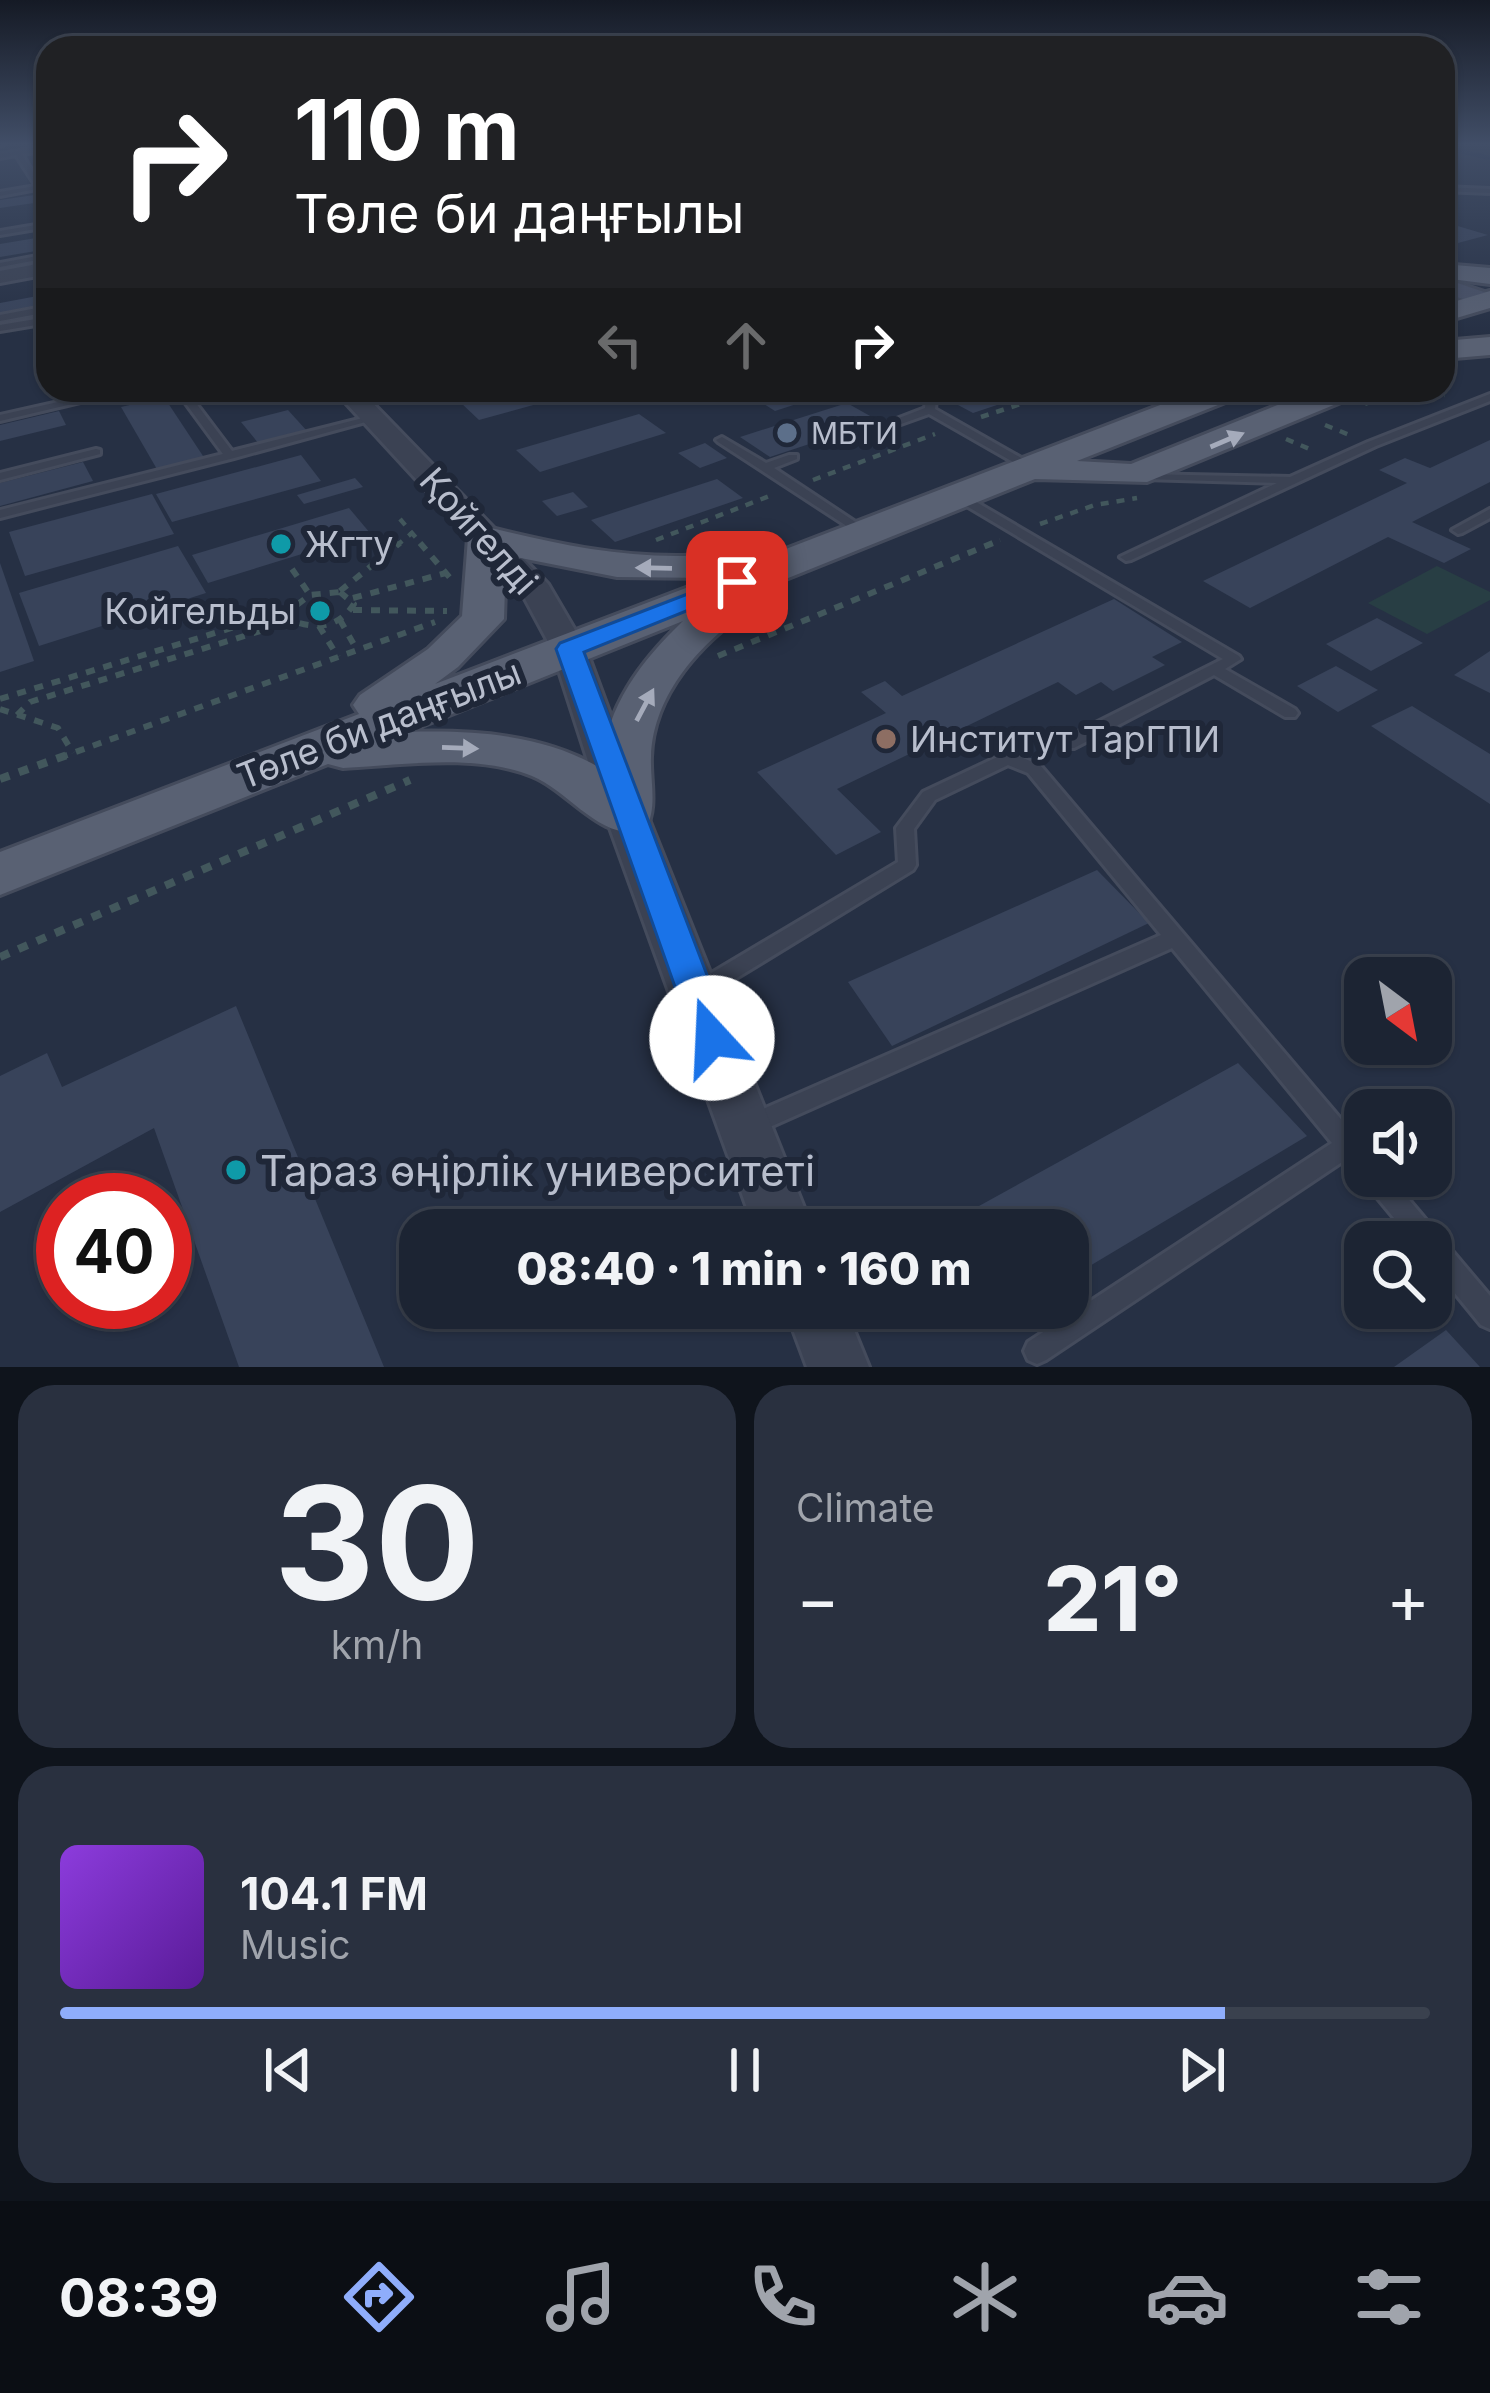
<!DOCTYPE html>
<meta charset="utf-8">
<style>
:root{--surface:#1c2433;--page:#29303f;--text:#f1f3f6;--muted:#a0a4ac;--line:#3a414e;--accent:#8fadfb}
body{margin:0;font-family:Inter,sans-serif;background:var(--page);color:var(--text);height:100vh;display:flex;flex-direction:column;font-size:45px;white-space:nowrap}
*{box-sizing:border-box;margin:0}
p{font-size:39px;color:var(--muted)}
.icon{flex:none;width:66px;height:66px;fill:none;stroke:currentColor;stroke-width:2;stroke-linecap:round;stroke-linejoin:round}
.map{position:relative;height:1367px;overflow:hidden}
.sheet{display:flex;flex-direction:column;gap:18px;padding:18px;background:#0f141c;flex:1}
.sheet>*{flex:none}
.hud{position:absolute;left:36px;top:36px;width:1419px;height:366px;border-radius:36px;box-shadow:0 3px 9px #0004,0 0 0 3px var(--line);background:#202124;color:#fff;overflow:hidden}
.needle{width:78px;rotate:148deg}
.controls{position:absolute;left:1344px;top:957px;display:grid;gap:24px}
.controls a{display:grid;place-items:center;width:108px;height:108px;border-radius:24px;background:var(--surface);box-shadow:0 3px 9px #0004,0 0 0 3px var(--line);font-size:60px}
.speed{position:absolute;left:36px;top:1173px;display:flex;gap:24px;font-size:60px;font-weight:700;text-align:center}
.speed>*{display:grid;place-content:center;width:156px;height:156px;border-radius:50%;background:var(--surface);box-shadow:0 3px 9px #0004,0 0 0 3px var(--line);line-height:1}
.speed .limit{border:18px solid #d22;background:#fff;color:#111}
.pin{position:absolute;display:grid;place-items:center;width:102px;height:102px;color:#fff;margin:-51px;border-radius:24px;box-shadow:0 6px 18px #0006}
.me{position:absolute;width:132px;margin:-66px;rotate:340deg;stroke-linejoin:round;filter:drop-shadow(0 0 9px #0008)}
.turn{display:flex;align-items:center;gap:42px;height:252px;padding:0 60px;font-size:54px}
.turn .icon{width:156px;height:156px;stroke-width:2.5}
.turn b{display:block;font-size:84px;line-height:102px}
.lanes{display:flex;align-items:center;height:114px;padding:0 60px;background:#0003;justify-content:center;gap:60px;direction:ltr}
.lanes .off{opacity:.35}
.big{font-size:90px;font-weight:800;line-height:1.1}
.sheet .tile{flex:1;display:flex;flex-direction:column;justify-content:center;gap:18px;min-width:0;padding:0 42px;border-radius:36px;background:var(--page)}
.sheet .dial{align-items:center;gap:0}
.dial b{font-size:156px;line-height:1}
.song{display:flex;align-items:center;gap:36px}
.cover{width:144px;height:144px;border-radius:18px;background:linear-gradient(135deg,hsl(270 70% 55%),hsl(270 70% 35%))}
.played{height:12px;border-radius:6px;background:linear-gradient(90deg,var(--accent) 85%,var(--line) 85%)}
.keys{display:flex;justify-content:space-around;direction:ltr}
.heat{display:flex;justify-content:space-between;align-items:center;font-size:66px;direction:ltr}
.sheet .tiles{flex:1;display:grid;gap:18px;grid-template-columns:1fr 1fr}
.tile:last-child{grid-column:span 2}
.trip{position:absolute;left:399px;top:1209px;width:690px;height:120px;border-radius:36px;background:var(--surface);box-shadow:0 3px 9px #0004,0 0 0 3px var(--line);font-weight:800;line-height:120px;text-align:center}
.tab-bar{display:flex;height:192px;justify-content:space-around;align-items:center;background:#0b0e14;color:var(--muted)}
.tab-bar .icon{width:84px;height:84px}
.tab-bar .active{color:var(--accent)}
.tab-bar b{font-size:54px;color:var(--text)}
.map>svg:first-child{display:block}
.green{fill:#283e44}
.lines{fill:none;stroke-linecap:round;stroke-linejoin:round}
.stream{stroke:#182542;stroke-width:4.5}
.building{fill:#38435a}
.service-casing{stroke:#444b5c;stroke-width:6}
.tertiary-casing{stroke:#444b5c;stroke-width:6}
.secondary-casing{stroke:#444b5c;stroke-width:6}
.primary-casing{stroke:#444b5c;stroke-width:6}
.path-far2{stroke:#42575c;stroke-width:4.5;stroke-dasharray:8 8;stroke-linecap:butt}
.path-far1{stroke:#42575c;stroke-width:6;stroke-dasharray:9 9;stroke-linecap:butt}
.path{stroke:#42575c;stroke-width:8;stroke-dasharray:10 10;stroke-linecap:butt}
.service{fill:#3b4253;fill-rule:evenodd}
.tertiary{fill:#3b4253;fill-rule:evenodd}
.secondary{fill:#495166;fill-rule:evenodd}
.primary{fill:#596173;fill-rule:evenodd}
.oneway{fill:#a5abbb}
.route{fill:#1a73e8;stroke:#114b97;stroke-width:3}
.service-dot{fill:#5c6f8a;stroke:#1f2738;stroke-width:4.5}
.culture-dot{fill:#0f9aa8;stroke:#1f2738;stroke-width:4.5}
.education-dot{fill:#8d6e63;stroke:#1f2738;stroke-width:4.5}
.labels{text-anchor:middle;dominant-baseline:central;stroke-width:12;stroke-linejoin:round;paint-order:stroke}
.far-poi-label{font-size:30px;fill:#b8becd;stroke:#1f2738;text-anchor:start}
.street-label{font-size:36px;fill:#b8becd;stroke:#1f2738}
.poi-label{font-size:36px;fill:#b8becd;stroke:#1f2738;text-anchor:start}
.near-poi-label{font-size:42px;fill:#b8becd;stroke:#1f2738;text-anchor:start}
</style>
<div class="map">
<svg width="1490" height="1367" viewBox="0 0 1490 1367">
<rect width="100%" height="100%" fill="#263044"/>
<path class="green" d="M1437,566L1490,592V600L1427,634L1368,603Z"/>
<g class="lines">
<path class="stream" d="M1443,147L1490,158"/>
</g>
<g class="building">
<path d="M48,193V201L0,208V200Z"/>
<path d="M1451,224L1488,235L1443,247V226Z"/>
<path d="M48,236V249L0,257V244Z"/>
<path d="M48,294V305L0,314V303Z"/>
<path d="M505,390H584V391L479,420L460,402Z"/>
<path d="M742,390H801L815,398L775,411Z"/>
<path d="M965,390H1039V391L973,413L943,397Z"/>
<path d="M164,397L205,459L158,471L121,407Z"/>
<path d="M847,403L879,421L770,457L740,437Z"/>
<path d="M288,410L307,431L259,444L241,422Z"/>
<path d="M59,411L66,425L0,441V425Z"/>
<path d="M639,414L666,433L540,472L516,450Z"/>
<path d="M1490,440V482L1412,522L1471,549L1444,563L1388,537L1250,608L1203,581L1407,483L1379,470L1405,458L1430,468Z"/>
<path d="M705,443L727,458L700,468L678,453Z"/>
<path d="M301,455L321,481L172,522L156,494Z"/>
<path d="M83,462L93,481L0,506V483Z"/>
<path d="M355,478L363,487L304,504L297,495Z"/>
<path d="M717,479L743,498L615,542L591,520Z"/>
<path d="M573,492L588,507L557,516L542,501Z"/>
<path d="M152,494L174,534L25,576L9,532Z"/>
<path d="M349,508L370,533L208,583L192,555Z"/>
<path d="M178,546L206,593L39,646L19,593Z"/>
<path d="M0,563L34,661L0,672Z"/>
<path d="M1114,599L1182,642L1152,657L1165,665L1113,691L1101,682L1076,695L1058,682L837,789L881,832L836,855L757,772L886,713L861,692L885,681L902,696Z"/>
<path d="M1377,618L1423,643L1371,671L1326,644Z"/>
<path d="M1490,651V693L1454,675Z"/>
<path d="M1336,666L1378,690L1338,712L1297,686Z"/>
<path d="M1412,706L1490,754V804L1371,726Z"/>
<path d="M1097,870L1149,923L892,1046L848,982Z"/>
<path d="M236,1006L384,1367H239L154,1128L0,1212V1076L47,1053L62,1087Z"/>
<path d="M1238,1063L1307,1136L1068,1279V1230H956L950,1222Z"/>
<path d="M1446,1330L1480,1367H1394Z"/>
</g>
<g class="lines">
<g class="service-casing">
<g id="service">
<path d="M0,144H4L0,146Z"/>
<path d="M48,146V150L22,154L42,188L0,196V192L36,186L16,155L0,158V154Z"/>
<path d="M1443,187L1490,189V193L1443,191Z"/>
<path d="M48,223V227L0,235V231Z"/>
<path d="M48,254V258L0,267V263Z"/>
<path d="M48,306V312L0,321V315Z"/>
<path d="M48,317V323L0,331V325Z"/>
<path d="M112,390H131L0,421V415Z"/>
<path d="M176,390H186L232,451L375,415L380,418L234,458L0,518V510L223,454Z"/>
<path d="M927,390H937L935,409L1037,467V471H1029L929,414L859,439L850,437L925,408Z"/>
<path d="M1490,394V401L1376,446L1131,560L1126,561L1120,557L1277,483L1144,479L1140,478V474L1290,477L1368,442Z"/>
<path d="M722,437L766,463L789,455H797V459L774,468L872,533L870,536H862L718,442L716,440Z"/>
<path d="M96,449L100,450V454L0,480V473Z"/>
<path d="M959,492L1239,656L1241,659L1225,669L1295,709L1298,713L1295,717H1285L1214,675L1074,748H1062L1060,744L1062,740L1223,659L955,499V493Z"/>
<path d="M1490,509V518L1462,533L1458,534L1452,530Z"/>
<path d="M1008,752L1040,765L1356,1137L1365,1149V1176H1389L1490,1296V1329L1481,1325L1431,1264V1242H1414L1366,1184L1363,1176L1357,1174L1345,1160L1046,1360L1037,1364L1028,1360L1024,1351L1028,1342L1332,1143L1172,948L761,1131L753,1134L745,1131L742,1124L745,1117L1161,935L1028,773L1008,765L935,800L914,829L916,865L913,870L707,996L700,998L693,996L690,990L693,984L898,862L896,828L923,792Z"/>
</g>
</g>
<g class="tertiary-casing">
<g id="tertiary">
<path d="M48,262V274L0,283V271Z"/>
<path d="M334,390H360L548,584L586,649L648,817L813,1230H755L606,817L552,649L523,595Z"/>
<path d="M785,1308H845L869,1367H807Z"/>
</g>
</g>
<g class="secondary-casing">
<path id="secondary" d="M1443,278L1490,294V307L1443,293Z"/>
</g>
<g class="primary-casing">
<g id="primary">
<path d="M1443,264L1490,268V284L1443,278Z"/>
<path d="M1490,291V308L1443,322V305Z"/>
<path d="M1490,337V355L1443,359V341Z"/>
<path d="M1199,390H1242L1238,397L1077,461L1131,464L1315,390H1357L1353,397L1147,482L1035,479L753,592L757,599L751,608C702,642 653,693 651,757C650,782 658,808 645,830C601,843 571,792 532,776C475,753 403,765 343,768L328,764L0,895V852L359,714L353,705L360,695L428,649L462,616L468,538L474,530L487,527C552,543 615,557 683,556C708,555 744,544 765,557ZM506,555L617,577L712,578L435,684L458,667L504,619ZM683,621C641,661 604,709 602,769C544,734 473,730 407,732Z"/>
</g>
</g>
<g class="path-far2">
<path d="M1413,390L1445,395"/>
<path d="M1365,404L1401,390"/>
<path d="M981,417L1063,390"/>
<path d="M1325,425L1352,436"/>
<path d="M1286,439L1312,450"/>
<path d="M813,480L935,434"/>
<path d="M400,519L423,546"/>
<path d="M1040,524L1095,505L1137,498"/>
<path d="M656,540L772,495"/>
<path d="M396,546L412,533"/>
<path d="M985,546L1000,540"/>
</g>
<g class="path-far1">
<path d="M420,543L451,579"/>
<path d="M292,569L310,595"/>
<path d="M340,591L400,543"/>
<path d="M340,592L354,604C339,627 318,630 293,621L290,610L310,595Z"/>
<path d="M353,598L446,573"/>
<path d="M353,610L447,611"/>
<path d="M340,620L357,650"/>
<path d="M319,626L338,657"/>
<path d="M718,656L993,543"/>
<path d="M0,699L290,610"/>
<path d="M0,709L58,728L73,753"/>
<path d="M17,715L30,702L293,621"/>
<path d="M59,758L435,622"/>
</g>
<g class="path">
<path d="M0,779L67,755"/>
<path d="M0,957L410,780"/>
</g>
<use href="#service" class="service"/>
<use href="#tertiary" class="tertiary"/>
<use href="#secondary" class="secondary"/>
<use href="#primary" class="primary"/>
</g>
<defs><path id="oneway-solid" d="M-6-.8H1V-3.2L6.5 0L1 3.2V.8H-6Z" transform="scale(3)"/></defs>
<g class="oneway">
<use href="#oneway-solid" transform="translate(1227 440) rotate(-23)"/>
<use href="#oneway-solid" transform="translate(654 568) rotate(-179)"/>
<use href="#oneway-solid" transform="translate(645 705) rotate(-62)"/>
<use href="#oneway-solid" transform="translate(460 748) rotate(2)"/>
</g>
<linearGradient id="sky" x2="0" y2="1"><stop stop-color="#151a25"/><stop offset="0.43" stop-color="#414e67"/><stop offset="1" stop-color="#414e67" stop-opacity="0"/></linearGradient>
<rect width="1490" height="335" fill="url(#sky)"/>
<path class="route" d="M737,575L750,582L746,587L584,652L731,1038L725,1050L712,1054L698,1050L693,1038L556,649L560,643Z"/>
<circle class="service-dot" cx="787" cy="433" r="12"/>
<g class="culture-dot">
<circle cx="281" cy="544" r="12"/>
<circle cx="320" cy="611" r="12"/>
<circle cx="236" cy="1170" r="12"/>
</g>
<circle class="education-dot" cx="886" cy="739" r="12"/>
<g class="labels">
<g class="far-poi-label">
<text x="811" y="433">МБТИ</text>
</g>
<g class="street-label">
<text transform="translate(479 531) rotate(48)">Қойгелді</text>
<text transform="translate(379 724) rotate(-21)">Төле би даңғылы</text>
</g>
<g class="poi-label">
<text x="305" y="544">Жгту</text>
<text x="296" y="611" text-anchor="end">Койгельды</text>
<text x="910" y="739">Институт ТарГПИ</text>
</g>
<g class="near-poi-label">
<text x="260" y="1170">Тараз өңірлік университеті</text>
</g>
</g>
</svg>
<div class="controls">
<a><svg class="needle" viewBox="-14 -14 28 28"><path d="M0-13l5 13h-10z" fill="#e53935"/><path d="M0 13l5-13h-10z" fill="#a0a4ac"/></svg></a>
<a><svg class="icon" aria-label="sound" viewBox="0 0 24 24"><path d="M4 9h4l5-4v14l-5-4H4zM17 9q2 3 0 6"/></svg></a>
<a><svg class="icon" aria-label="search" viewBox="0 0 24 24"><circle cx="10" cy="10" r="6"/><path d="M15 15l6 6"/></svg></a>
</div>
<div class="speed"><div class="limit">40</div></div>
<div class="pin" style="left:737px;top:582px;background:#d93025"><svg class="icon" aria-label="arrive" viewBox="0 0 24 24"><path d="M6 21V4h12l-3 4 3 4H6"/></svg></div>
<svg class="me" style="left:712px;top:1038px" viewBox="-20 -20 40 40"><circle r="19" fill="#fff"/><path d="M0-13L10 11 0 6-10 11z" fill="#1a73e8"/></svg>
<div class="trip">08:40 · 1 min · 160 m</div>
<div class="hud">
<div class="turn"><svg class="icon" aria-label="right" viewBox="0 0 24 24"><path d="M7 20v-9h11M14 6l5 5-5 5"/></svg><div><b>110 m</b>Төле би даңғылы</div></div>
<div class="lanes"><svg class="icon off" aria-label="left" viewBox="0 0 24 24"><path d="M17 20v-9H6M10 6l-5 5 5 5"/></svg><svg class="icon off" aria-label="ahead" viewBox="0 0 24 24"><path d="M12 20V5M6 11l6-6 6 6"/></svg><svg class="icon" aria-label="right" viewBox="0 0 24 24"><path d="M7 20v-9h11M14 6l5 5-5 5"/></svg></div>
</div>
</div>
<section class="sheet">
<div class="tiles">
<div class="tile dial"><b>30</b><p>km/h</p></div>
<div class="tile"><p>Climate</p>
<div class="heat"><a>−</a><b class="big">21°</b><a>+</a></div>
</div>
<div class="tile">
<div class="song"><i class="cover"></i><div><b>104.1 FM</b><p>Music</p></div></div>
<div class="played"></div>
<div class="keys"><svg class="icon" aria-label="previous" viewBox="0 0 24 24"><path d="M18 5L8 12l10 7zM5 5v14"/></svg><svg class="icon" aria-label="pause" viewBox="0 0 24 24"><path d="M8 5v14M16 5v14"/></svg><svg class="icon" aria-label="next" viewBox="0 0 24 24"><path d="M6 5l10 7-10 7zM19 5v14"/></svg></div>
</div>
</div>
</section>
<nav class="tab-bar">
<b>08:39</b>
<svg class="icon active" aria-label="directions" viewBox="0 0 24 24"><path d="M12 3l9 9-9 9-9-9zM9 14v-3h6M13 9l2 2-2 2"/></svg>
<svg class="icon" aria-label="music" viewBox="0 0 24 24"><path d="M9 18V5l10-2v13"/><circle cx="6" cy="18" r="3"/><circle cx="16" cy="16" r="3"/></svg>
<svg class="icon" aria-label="phone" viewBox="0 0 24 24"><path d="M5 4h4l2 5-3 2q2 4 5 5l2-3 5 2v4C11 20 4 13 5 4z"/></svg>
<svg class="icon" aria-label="climate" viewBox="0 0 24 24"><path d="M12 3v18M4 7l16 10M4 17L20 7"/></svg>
<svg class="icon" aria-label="car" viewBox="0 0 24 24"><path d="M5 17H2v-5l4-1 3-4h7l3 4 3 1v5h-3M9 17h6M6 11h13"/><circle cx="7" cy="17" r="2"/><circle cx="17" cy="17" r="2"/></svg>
<svg class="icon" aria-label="filters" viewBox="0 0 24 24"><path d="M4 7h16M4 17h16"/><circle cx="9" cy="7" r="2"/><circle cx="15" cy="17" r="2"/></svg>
</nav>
